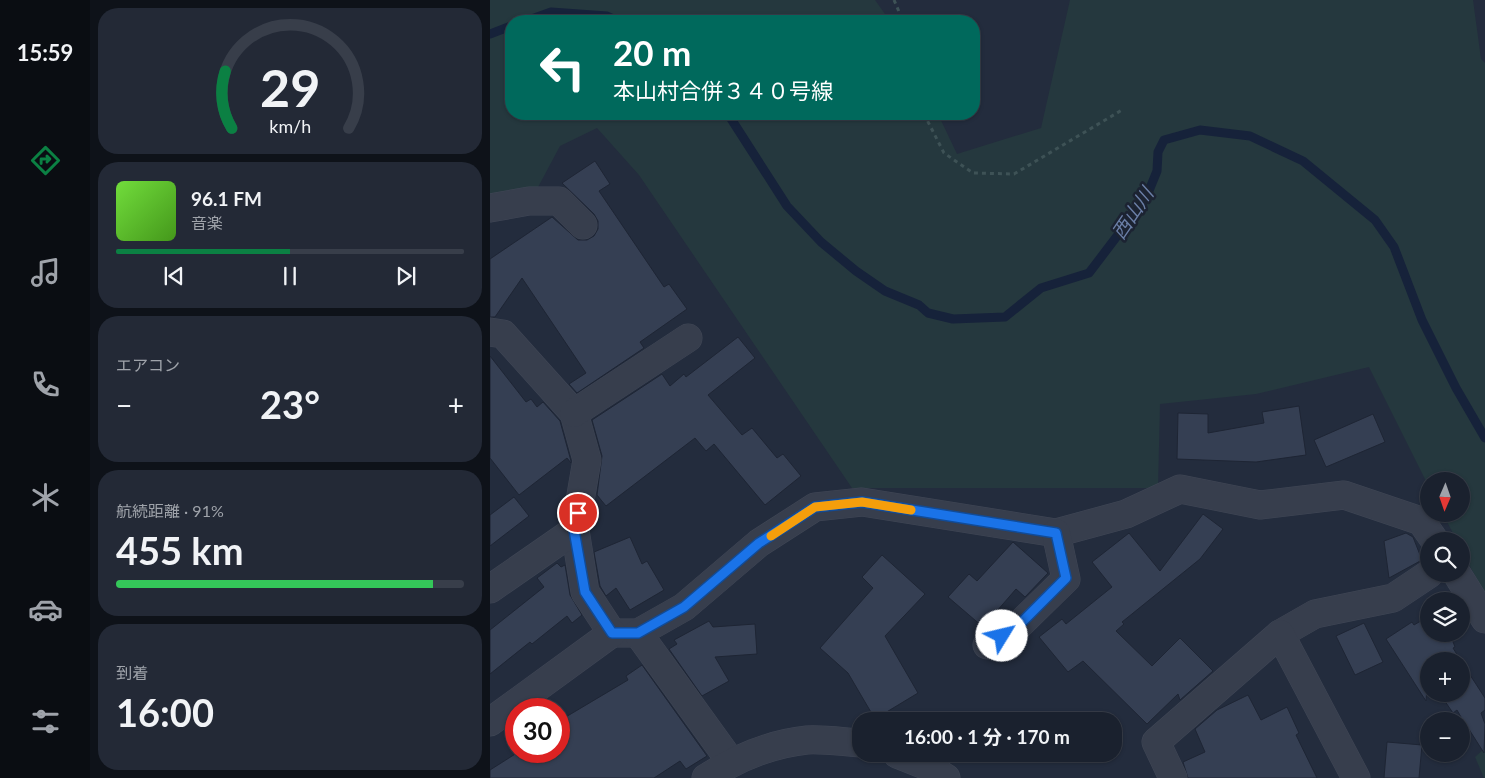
<!DOCTYPE html>
<html lang="ja">
<meta charset="utf-8">
<style>
:root{--surface:#1a212e;--page:#232936;--text:#f1f3f6;--muted:#9fa3aa;--line:#383e4a;--accent:#0b8043}
body{margin:0;font-family:Lato,"Noto Sans JP",sans-serif;background:var(--page);color:var(--text);height:100vh;display:flex;flex-direction:column;font-size:19px;white-space:nowrap}
*{box-sizing:border-box;margin:0}
p{font-size:16px;color:var(--muted)}
.icon{flex:none;width:28px;height:28px;fill:none;stroke:currentColor;stroke-width:2;stroke-linecap:round;stroke-linejoin:round}
.map{position:relative;flex:1;overflow:hidden}
.drawer{display:flex;flex-direction:column;gap:8px;padding:8px;background:#0e1219;width:400px}
.drawer>*{flex:none}
.hud{position:absolute;left:15px;top:15px;width:475px;height:105px;border-radius:20px;box-shadow:0 1px 4px #0004,0 0 0 1px var(--line);background:#00695c;color:#fff;overflow:hidden}
.needle{width:32px;rotate:182deg}
.fabs{position:absolute;left:930px;top:472px;display:grid;gap:10px}
.fabs a{display:grid;place-items:center;width:50px;height:50px;border-radius:50%;background:var(--surface);box-shadow:0 1px 4px #0004,0 0 0 1px var(--line);font-size:25px}
.speed{position:absolute;left:15px;top:698px;display:flex;gap:10px;font-size:25px;font-weight:700;text-align:center}
.speed>*{display:grid;place-content:center;width:65px;height:65px;border-radius:50%;background:var(--surface);box-shadow:0 1px 4px #0004,0 0 0 1px var(--line);line-height:1}
.speed .limit{border:8px solid #d22;background:#fff;color:#111}
.pin{position:absolute;display:grid;place-items:center;width:42px;height:42px;color:#fff;margin:-21px;border:2px solid #fff;border-radius:50%;box-shadow:0 1px 5px #0007}
.me{position:absolute;width:55px;margin:-28px;rotate:54deg;stroke-linejoin:round;filter:drop-shadow(0 0 4px #0008)}
.turn{display:flex;align-items:center;gap:18px;height:105px;padding:0 25px;font-size:22px}
.turn .icon{width:65px;height:65px;stroke-width:2.5}
.turn b{display:block;font-size:35px;line-height:42px}
.big{font-size:38px;font-weight:700;line-height:1.1}
.drawer .widget{flex:1;display:flex;flex-direction:column;justify-content:center;gap:8px;min-width:0;padding:0 18px;border-radius:20px;background:var(--page)}
.drawer .dial{align-items:center;gap:0}
.dial svg{height:130px;overflow:visible;fill:none;stroke:var(--line);stroke-width:7;stroke-linecap:round;text-anchor:middle}
.dial text{fill:var(--text);stroke:none}
.song{display:flex;align-items:center;gap:15px}
.cover{width:60px;height:60px;border-radius:8px;background:linear-gradient(135deg,hsl(100 70% 55%),hsl(100 70% 35%))}
.played{height:5px;border-radius:2px;background:linear-gradient(90deg,var(--accent) 50%,var(--line) 50%)}
.keys{display:flex;justify-content:space-around;direction:ltr}
.heat{display:flex;justify-content:space-between;align-items:center;font-size:28px;direction:ltr}
.charge{height:8px;border-radius:4px;background:linear-gradient(90deg,#34c759 91%,var(--line) 0)}
.trip{position:absolute;left:362px;top:712px;width:270px;height:50px;border-radius:20px;background:var(--surface);box-shadow:0 1px 4px #0004,0 0 0 1px var(--line);font-weight:700;line-height:50px;text-align:center}
main{display:flex;flex:1;min-height:0}
.menu{display:flex;flex-direction:column;width:90px;justify-content:space-around;align-items:center;background:#0a0d12;color:var(--muted)}
.menu .icon{width:35px;height:35px}
.menu .on{color:var(--accent)}
.menu b{font-size:22px;color:var(--text)}
.map>svg:first-child{display:block}
.green{fill:#25383e}
.lines{fill:none;stroke-linecap:round;stroke-linejoin:round}
.stream{stroke:#16223a;stroke-width:9}
.building{fill:#353f53;stroke:#1e2534}
.minor-casing{stroke:#404756;stroke-width:29}
.path{stroke:#3e5256;stroke-width:3;stroke-dasharray:4 4;stroke-linecap:butt}
.minor{stroke:#373e4d;stroke-width:28}
.route-casing{stroke:#114b97;stroke-width:12}
.route{stroke:#1a73e8;stroke-width:9}
.slow{stroke:#f59e0b;stroke-width:9}
.labels{text-anchor:middle;dominant-baseline:central;stroke-width:5;stroke-linejoin:round;paint-order:stroke}
.water-label{font-size:19px;font-style:italic;fill:#6b7fa7;stroke:#1c2332}
</style>
<main>
<nav class="menu">
<b>15:59</b>
<svg class="icon on" aria-label="directions" viewBox="0 0 24 24"><path d="M12 3l9 9-9 9-9-9zM9 14v-3h6M13 9l2 2-2 2"/></svg>
<svg class="icon" aria-label="music" viewBox="0 0 24 24"><path d="M9 18V5l10-2v13"/><circle cx="6" cy="18" r="3"/><circle cx="16" cy="16" r="3"/></svg>
<svg class="icon" aria-label="phone" viewBox="0 0 24 24"><path d="M5 4h4l2 5-3 2q2 4 5 5l2-3 5 2v4C11 20 4 13 5 4z"/></svg>
<svg class="icon" aria-label="climate" viewBox="0 0 24 24"><path d="M12 3v18M4 7l16 10M4 17L20 7"/></svg>
<svg class="icon" aria-label="car" viewBox="0 0 24 24"><path d="M5 17H2v-5l4-1 3-4h7l3 4 3 1v5h-3M9 17h6M6 11h13"/><circle cx="7" cy="17" r="2"/><circle cx="17" cy="17" r="2"/></svg>
<svg class="icon" aria-label="filters" viewBox="0 0 24 24"><path d="M4 7h16M4 17h16"/><circle cx="9" cy="7" r="2"/><circle cx="15" cy="17" r="2"/></svg>
</nav>
<section class="drawer">
<div class="widget dial"><svg viewBox="0 0 100 80">
<path d="M14 69A42 42 0 1 1 86 69"/>
<path d="M14 69A42 42 0 0 1 10 34" stroke="#0b8043"/>
<text x="50" y="56" font-size="32" font-weight="700">29</text>
<text x="50" y="72" font-size="11">km/h</text>
</svg></div>
<div class="widget">
<div class="song"><i class="cover"></i><div><b>96.1 FM</b><p>音楽</p></div></div>
<div class="played"></div>
<div class="keys"><svg class="icon" aria-label="previous" viewBox="0 0 24 24"><path d="M18 5L8 12l10 7zM5 5v14"/></svg><svg class="icon" aria-label="pause" viewBox="0 0 24 24"><path d="M8 5v14M16 5v14"/></svg><svg class="icon" aria-label="next" viewBox="0 0 24 24"><path d="M6 5l10 7-10 7zM19 5v14"/></svg></div>
</div>
<div class="widget"><p>エアコン</p>
<div class="heat"><a>−</a><b class="big">23°</b><a>+</a></div>
</div>
<div class="widget"><p>航続距離 · 91%</p><b class="big">455 km</b><div class="charge"></div></div>
<div class="widget"><p>到着</p><b class="big">16:00</b></div>
</section>
<div class="map">
<svg width="995" height="778" viewBox="0 0 995 778">
<rect width="100%" height="100%" fill="#232c3d"/>
<g class="green">
<path d="M0,0H385L400,21H21V114H448L467,154L551,128L580,0H983L991,59L995,63V595L971,549V541H967L953,514H971V481H939V487L879,367L766,394L670,404L668,488H362L149,175L107,128L70,146L46,191L0,201Z"/>
<path d="M995,748V778H994L985,757Z"/>
</g>
<g class="lines">
<g class="stream">
<path d="M36,21L61,12L117,16L128,21"/>
<path d="M0,34L21,26"/>
<path d="M238,114L297,206L331,242L366,271L395,291L429,305L438,313L463,319L515,317L551,288L599,273L656,198L667,171L668,152L674,140L710,130L760,136L813,161L885,220L904,247L932,320L966,388L995,438"/>
</g>
</g>
<g class="building">
<path d="M105,161L120,184L109,191L174,287L179,284L197,309L150,342L154,348L87,393L79,384L96,373L32,278L5,317H0V259L62,217L88,240H97L104,236L108,229V221L104,214L72,183Z"/>
<path d="M248,337L265,358L218,395L252,435L262,428L287,458L293,454L311,476L275,505L224,444L216,451L205,438L116,506L107,495L112,456L102,420L172,374L180,386L194,374L196,377Z"/>
<path d="M0,356L36,402L41,399L47,407L53,402L70,421L81,461V463L77,458L29,495L0,458Z"/>
<path d="M809,406L816,455L766,462L687,459L688,413L718,414V433L774,423L772,412Z"/>
<path d="M883,414L895,442L836,467L824,440Z"/>
<path d="M24,497L39,516L0,546V515Z"/>
<path d="M713,514L733,529L710,559L632,622L634,624L626,631L662,666L690,638L723,671L690,700L688,694L657,724L593,661L578,672L549,637L572,619L576,624L622,587L602,562L639,533L670,571Z"/>
<path d="M916,533L923,537L932,560L899,578L894,541Z"/>
<path d="M140,537L152,564L157,561L174,590L140,610L126,588L116,596L110,586L104,552Z"/>
<path d="M523,542L558,573L535,597L526,589L493,627L458,597L479,574L487,581Z"/>
<path d="M392,555L435,594L395,636L428,693L385,719L358,673L330,648L383,588L372,577Z"/>
<path d="M67,563L71,567L75,565L80,595L92,615L82,623L77,616L42,644L40,642L0,674V630L54,587L47,578Z"/>
<path d="M939,616V634H960L965,647L963,648L971,661H939L936,701L896,639L922,622L924,625Z"/>
<path d="M219,621L223,627L265,624L267,654L225,657L239,681L212,696L179,649L187,644L184,640Z"/>
<path d="M874,623L893,662L865,675L846,636Z"/>
<path d="M971,661L995,698V710L991,713L995,724L994,753L975,723L971,725V717L967,710L963,713L950,694H971Z"/>
<path d="M152,665L217,756L196,769L190,761L164,778H0V770L30,751H69V721L138,680L136,676Z"/>
<path d="M758,695L771,720L797,707L809,733L806,735L827,778H698L693,762L715,752L705,729L727,710Z"/>
<path d="M897,742L932,745L929,778H894Z"/>
</g>
<g class="lines">
<g class="minor-casing">
<g id="minor">
<path d="M0,208L39,201H69L93,225"/>
<path d="M0,332L13,334L84,413L97,460L85,530L95,592L122,633H148L194,607L269,543L325,507L372,502L566,533L636,514L690,489L770,505L854,495L931,521L945,541"/>
<path d="M84,413L198,338"/>
<path d="M967,574L995,619"/>
<path d="M0,589L85,530"/>
<path d="M148,633L241,762"/>
<path d="M790,634L825,614L903,598L939,574"/>
<path d="M497,645L528,626L576,579L566,533"/>
<path d="M0,722L122,633"/>
<path d="M407,754L437,766L456,778"/>
<path d="M216,778C247,758 279,744 317,740C334,739 354,742 371,743"/>
<path d="M683,778L666,742L790,634L866,778"/>
</g>
</g>
<g class="path">
<path d="M404,0L413,21"/>
<path d="M434,114L454,153L483,173L524,174L632,110"/>
</g>
<use href="#minor" class="minor"/>
</g>
<g class="lines">
<g class="route-casing">
<path id="route" d="M88,513L84,530L95,592L122,633H148L194,607L269,543L325,507L372,502L566,533L576,578L528,626L512,636"/>
</g>
<use href="#route" class="route"/>
<path class="slow" d="M281,536L325,507L372,502L421,510"/>
</g>
<g class="labels">
<g class="water-label">
<text transform="translate(642 213) rotate(-56)">西山川</text>
</g>
</g>
</svg>
<div class="fabs">
<a><svg class="needle" viewBox="-14 -14 28 28"><path d="M0-13l5 13h-10z" fill="#e53935"/><path d="M0 13l5-13h-10z" fill="#9fa3aa"/></svg></a>
<a><svg class="icon" aria-label="search" viewBox="0 0 24 24"><circle cx="10" cy="10" r="6"/><path d="M15 15l6 6"/></svg></a>
<a><svg class="icon" aria-label="layers" viewBox="0 0 24 24"><path d="M12 4l9 5-9 5-9-5zM3 14l9 5 9-5"/></svg></a>
<a>+</a>
<a>−</a>
</div>
<div class="speed"><div class="limit">30</div></div>
<div class="pin" style="left:88px;top:513px;background:#d93025"><svg class="icon" aria-label="arrive" viewBox="0 0 24 24"><path d="M6 21V4h12l-3 4 3 4H6"/></svg></div>
<svg class="me" style="left:512px;top:636px" viewBox="-20 -20 40 40"><circle r="19" fill="#fff"/><path d="M0-13L10 11 0 6-10 11z" fill="#1a73e8"/></svg>
<div class="trip">16:00 · 1 分 · 170 m</div>
<div class="hud">
<div class="turn"><svg class="icon" aria-label="left" viewBox="0 0 24 24"><path d="M17 20v-9H6M10 6l-5 5 5 5"/></svg><div><b>20 m</b>本山村合併３４０号線</div></div>
</div>
</div>
</main>
